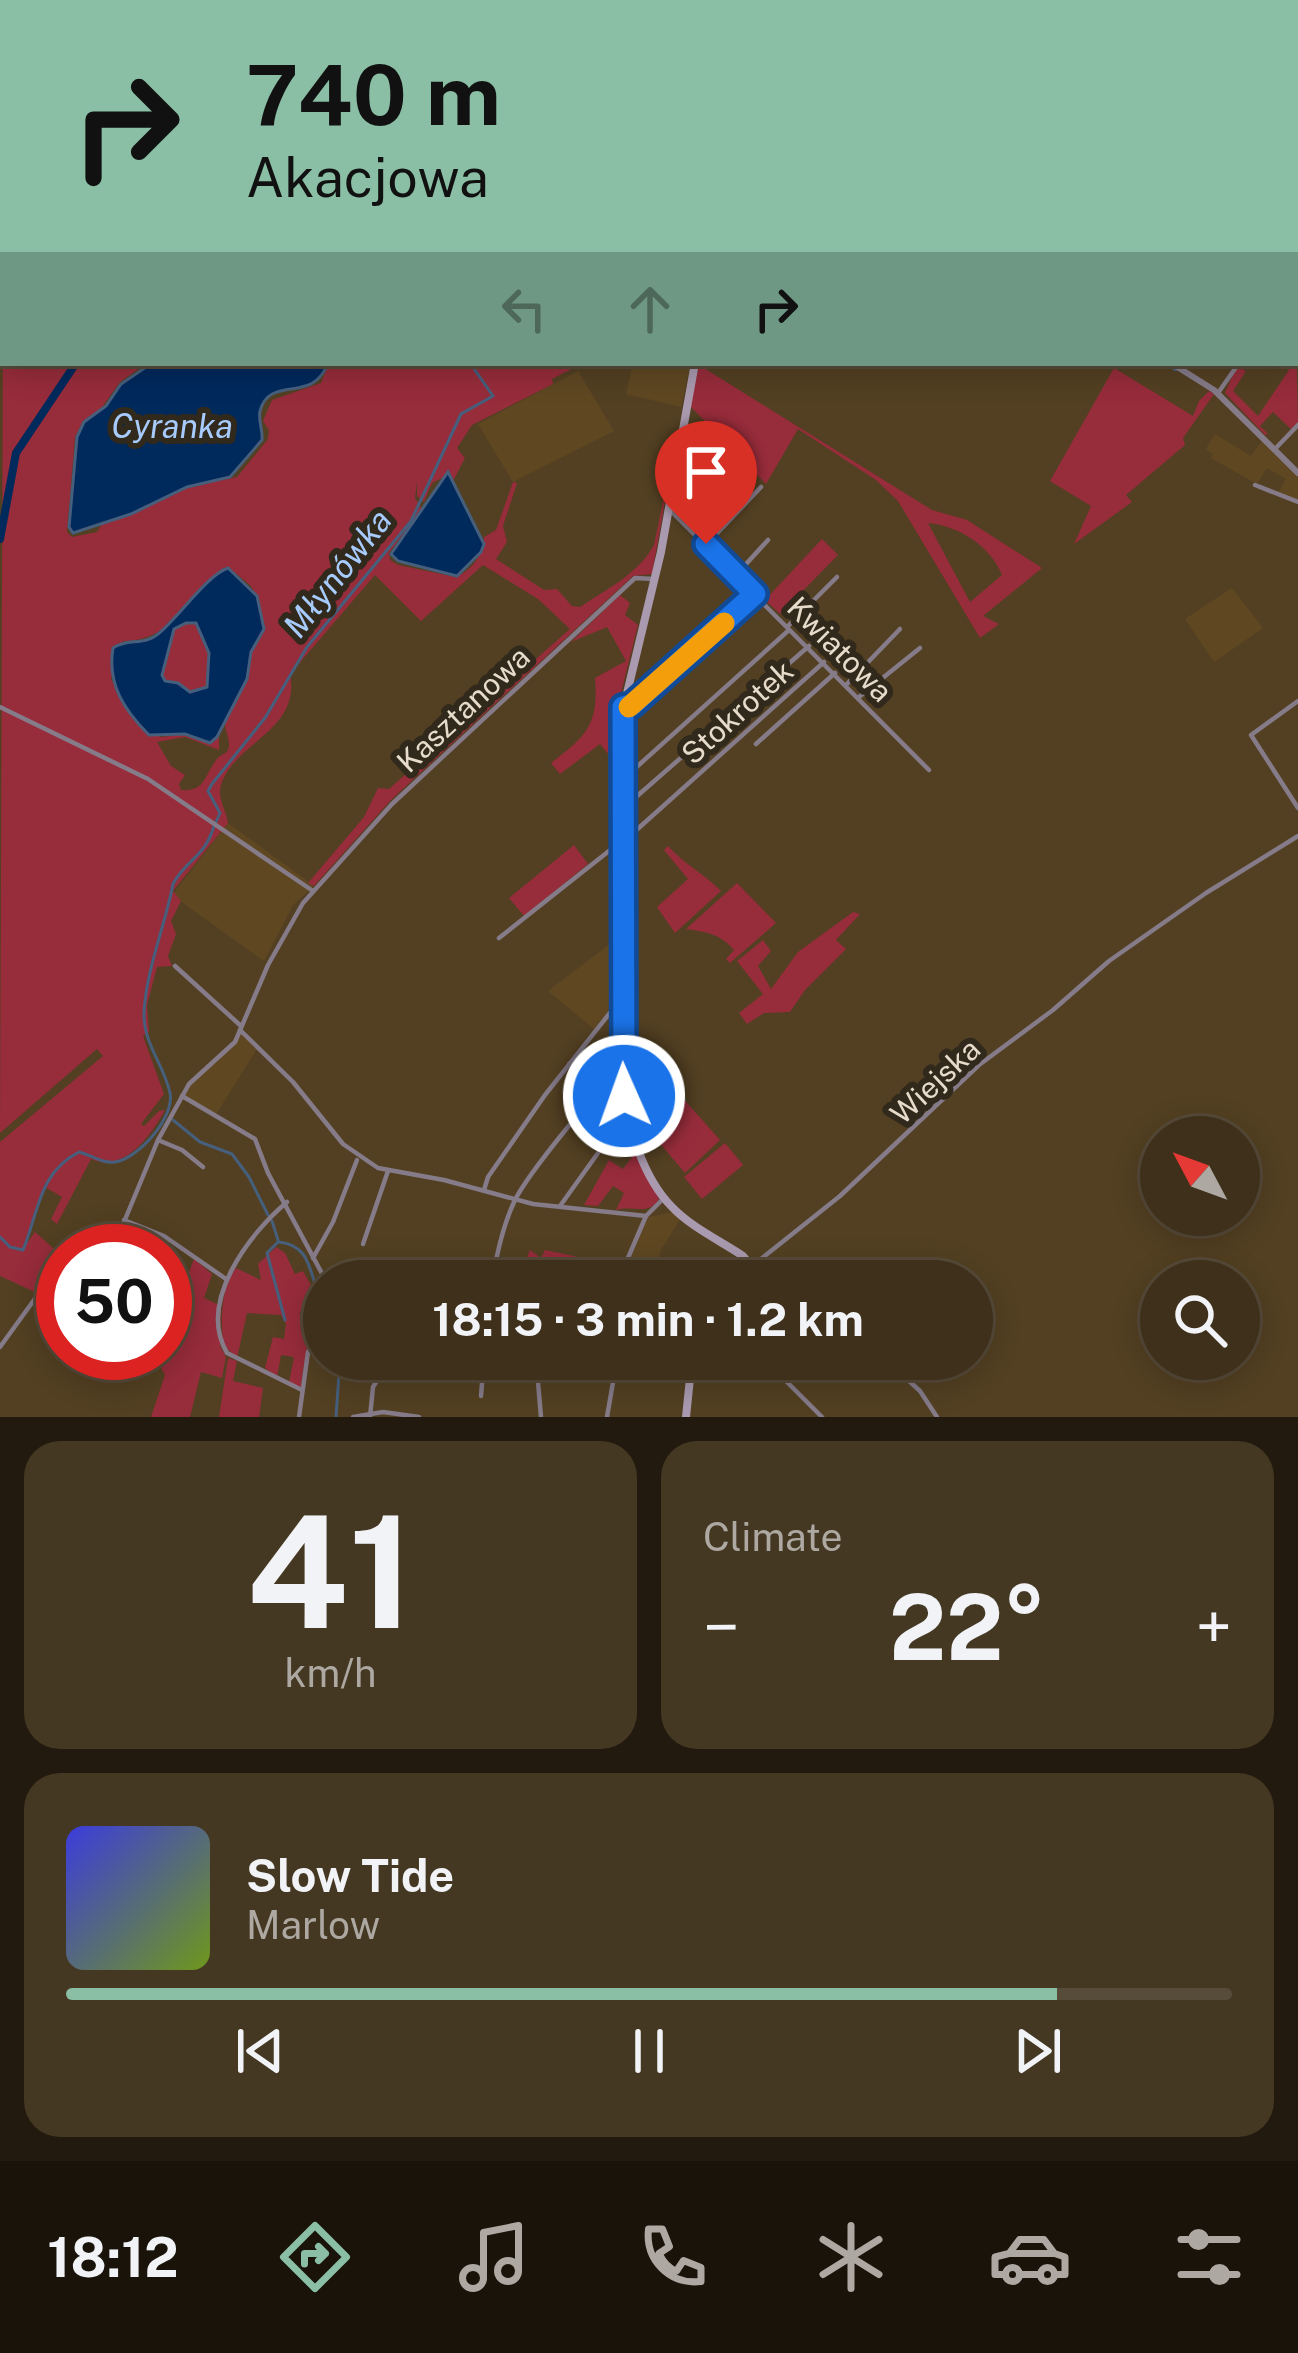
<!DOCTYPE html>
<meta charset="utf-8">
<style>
:root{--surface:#3e301a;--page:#453823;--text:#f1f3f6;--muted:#ada9a2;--line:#574b39;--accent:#8abfa5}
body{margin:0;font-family:"Public Sans",sans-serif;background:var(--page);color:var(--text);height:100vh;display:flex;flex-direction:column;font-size:45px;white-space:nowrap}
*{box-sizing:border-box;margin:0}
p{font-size:39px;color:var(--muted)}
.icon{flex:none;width:66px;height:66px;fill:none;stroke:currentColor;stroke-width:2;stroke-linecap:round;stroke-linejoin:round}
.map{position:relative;height:1417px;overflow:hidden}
.details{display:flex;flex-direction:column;gap:24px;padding:24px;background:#221a0e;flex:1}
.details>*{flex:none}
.banner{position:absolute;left:0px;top:0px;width:1299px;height:366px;box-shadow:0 6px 30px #0003,0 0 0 3px var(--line);background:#8abfa5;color:#111;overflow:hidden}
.needle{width:78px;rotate:311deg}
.fabs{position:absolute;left:1140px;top:1116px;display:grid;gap:24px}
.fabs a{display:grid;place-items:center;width:120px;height:120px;border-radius:50%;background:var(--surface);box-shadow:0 6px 30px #0003,0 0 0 3px var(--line);font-size:60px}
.speed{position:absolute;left:36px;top:1224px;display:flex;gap:24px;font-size:60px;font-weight:700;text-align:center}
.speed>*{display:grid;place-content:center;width:156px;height:156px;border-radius:50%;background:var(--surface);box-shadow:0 6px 30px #0003,0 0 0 3px var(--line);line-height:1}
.speed .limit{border:18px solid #d22;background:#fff;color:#111}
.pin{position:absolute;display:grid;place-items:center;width:102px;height:102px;color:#fff;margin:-123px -51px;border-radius:50% 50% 50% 0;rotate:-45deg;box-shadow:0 0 12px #0007}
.pin .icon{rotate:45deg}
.me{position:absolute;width:132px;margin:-66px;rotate:358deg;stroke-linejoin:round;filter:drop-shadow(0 0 9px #0008)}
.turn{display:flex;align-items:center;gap:42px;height:252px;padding:0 48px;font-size:54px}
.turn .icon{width:156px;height:156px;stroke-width:2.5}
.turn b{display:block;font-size:84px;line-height:102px}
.lanes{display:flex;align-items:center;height:114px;padding:0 48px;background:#0003;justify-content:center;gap:60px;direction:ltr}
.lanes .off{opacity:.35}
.big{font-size:90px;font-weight:700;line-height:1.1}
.details .tile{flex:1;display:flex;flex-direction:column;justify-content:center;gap:18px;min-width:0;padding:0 42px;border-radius:36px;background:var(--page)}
.details .dial{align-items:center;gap:0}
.dial b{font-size:156px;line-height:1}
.song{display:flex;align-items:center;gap:36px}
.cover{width:144px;height:144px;border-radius:18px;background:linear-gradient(135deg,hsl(240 70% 55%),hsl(80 70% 35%))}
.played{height:12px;border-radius:6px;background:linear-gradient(90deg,var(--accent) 85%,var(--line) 85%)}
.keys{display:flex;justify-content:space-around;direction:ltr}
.heat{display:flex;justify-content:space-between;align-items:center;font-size:66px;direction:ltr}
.details .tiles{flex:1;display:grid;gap:24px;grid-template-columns:1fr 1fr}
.tile:last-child{grid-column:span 2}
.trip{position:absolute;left:303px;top:1260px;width:690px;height:120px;border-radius:60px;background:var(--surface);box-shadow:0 6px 30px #0003,0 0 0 3px var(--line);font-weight:700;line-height:120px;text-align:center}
.dock{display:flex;height:192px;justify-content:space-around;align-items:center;background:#19130a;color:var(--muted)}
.dock .icon{width:84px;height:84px}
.dock .on{color:var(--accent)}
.dock b{font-size:54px;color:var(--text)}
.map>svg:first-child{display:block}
.built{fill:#5f4722}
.green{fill:#972c3b;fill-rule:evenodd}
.water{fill:#00295c;stroke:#455f7d;stroke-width:3;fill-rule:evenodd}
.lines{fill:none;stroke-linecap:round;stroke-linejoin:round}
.stream{stroke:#455f7d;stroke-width:3}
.canal{stroke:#00295c;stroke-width:6}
.river{stroke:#00295c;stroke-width:8}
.minor{stroke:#857b89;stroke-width:4.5}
.tertiary{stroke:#857b89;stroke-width:6}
.secondary{stroke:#a99aaf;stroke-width:8}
.route-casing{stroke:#114b97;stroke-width:30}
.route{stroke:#1a73e8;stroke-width:21}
.slow{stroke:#f59e0b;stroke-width:21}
.labels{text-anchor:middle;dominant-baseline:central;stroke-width:12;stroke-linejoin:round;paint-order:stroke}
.street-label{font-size:30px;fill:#e7dccb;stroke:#31291c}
.water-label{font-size:33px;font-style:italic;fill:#a7cbfc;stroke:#31291c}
</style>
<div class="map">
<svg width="1298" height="1417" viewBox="0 0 1298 1417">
<rect width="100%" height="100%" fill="#534022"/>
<g class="built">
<path d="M633,363H691L681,407L626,394Z"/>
<path d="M578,371L614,431L513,482L478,424Z"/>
<path d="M1215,434L1251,456L1262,441L1298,476V502L1278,493L1286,479L1267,468L1257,484L1211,458L1213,454L1206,449Z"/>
<path d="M1232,588L1263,628L1214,662L1185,619Z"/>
<path d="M228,823L314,886L293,905L264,961L172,895Z"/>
<path d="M618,938V1004L612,1006L594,1029L548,991Z"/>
<path d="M240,1030L257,1049L215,1116L182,1096L195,1077L229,1050Z"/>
<path d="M674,1212L681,1218L662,1248L654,1273L648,1281H621L648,1217Z"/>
</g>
<g class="green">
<path d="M3,316V363H147L120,382L100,410L83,421L75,437L67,532L72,537L97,532L103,522L132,514L187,487L237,477L268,439L269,430L263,421L272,400L321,383L329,363H583L552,379L553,384L472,425L457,448L465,458L452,483L450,474L432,483L424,502L417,496V481L415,498L422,509L389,553L390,560L398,565L456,577C472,570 483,555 484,537L496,530L513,482L517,483L503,526L507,542L496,559L544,590L557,589L572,606L580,607C607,589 638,574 654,545L675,445L652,574L633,576L391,800L314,886L308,883L364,817L378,788L389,789L570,629L538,599L483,565L421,621L375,575L290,674C301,731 234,742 221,785C217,798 226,810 228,823L173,891L181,901L171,921L176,934L168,956L172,966L157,967L147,1005L149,1032L143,1036L164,1094L141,1124L144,1126L159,1111L165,1110C151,1136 123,1174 91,1159L57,1224L51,1219L62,1197L45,1187L25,1246L35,1232L63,1257L37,1293L0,1276V1142L103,1056L97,1049L0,1133ZM229,568L250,585L257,596L261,615L258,641L248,659L247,679L217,737L210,743L185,734L161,737L133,719L111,679L123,641C155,642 181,618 201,593C210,581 214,573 229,568ZM225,724C225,731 229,737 229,744C229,755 223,752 217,759C204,775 206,792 181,790L179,784L185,775L171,766L157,742L185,737L219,750V733Z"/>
<path d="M1296,340L1298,422L1291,429L1273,412L1260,426L1268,434L1265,435L1225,393L1237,366L1246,371L1233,391L1258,416L1289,370L1281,363H1296Z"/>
<path d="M699,365L932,510L967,520L1042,568L983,616L999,624L980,638L898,501L876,480L798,429L766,484L689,405ZM928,523C958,526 990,545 1002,575L970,602Z"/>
<path d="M1114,368L1193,416L1199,401L1209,391L1214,394L1183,438L1185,445L1126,495L1132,502L1074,544L1091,506L1050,481Z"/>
<path d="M822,539L838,555L780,614L765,600Z"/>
<path d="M620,595L630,603L625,615L638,625L616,713L617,765L600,744L560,774L551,763C586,736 599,725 595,678L626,661L607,627L571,642Z"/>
<path d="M186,623H196L209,653L207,688L190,692L179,683L165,681L162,675L174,628Z"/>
<path d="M574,845L588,864L524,916L509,898Z"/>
<path d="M668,846C684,864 702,872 721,891L675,933L657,907L688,879L664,850Z"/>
<path d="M737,883L776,923L730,963L726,959L734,950C721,934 706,932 686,929Z"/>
<path d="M853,912L860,914L836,940L846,949L805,990L790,1012L764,1013L747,1024L739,1013L763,994L737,961L763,940L771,951L758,966L771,989L798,952Z"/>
<path d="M672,1086L720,1140L685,1173L641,1121V1116Z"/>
<path d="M725,1143L743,1165L702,1199L684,1177Z"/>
<path d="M636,1152L659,1199C649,1216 633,1205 616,1210L624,1193L613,1186L598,1206L584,1205L609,1160L623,1169Z"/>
<path d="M276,1247L285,1253L295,1274L303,1271L320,1301L299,1313L319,1332C305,1350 303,1367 301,1389L289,1383L294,1357L281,1355L277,1377L265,1368L273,1337L284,1339L286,1324L281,1315L247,1313L237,1358L223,1345C221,1319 220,1290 236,1268L261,1280L258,1264Z"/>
<path d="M530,1250L541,1258L545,1250L578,1257L573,1281H551V1275L542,1272L538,1281H493L496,1264L523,1267Z"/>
<path d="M194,1259L212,1274L204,1298L221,1306L220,1346L226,1357L222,1378L201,1372L190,1417H151L165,1375L160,1366L159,1353H165L173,1307L165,1306V1282L183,1288Z"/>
<path d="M228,1358L237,1361L233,1381L263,1388L259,1417H219Z"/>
</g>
<g class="water">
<path d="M152,363H328C313,405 270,374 260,411C258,421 263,430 262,440L230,477L187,487L131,514L73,533L69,527L77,437L84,422L106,406L121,384Z"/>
<path d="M448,472L484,544L481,552L457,576L398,561L391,554Z"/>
<path d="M228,568L257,596L264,629L251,652L247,679L217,737L210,743L185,734L149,735C124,710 107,684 113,648C127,638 144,646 158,634C178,618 207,575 228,568ZM186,623H196L209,653L207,687L190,692L178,683L165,681L162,675L174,629Z"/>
</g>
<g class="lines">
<g class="stream">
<path d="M359,0L364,3"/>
<path d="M616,3L617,0"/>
<path d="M1164,363L1176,370"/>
<path d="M216,822L220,813L208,791L212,784L265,718L307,647L411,521L461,414L493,396L470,363"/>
<path d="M173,1120L200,1142L232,1154L249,1177L268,1215"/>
<path d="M272,1221L278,1240"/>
<path d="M0,1237L10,1247L23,1250C39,1212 38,1173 79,1152C91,1155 103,1164 115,1162C139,1158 175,1117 170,1093C164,1065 143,1043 144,1013C146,970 165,926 173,884C186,859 204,859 214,826"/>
<path d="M278,1242L267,1253L285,1320"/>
<path d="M279,1242C315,1246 307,1278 324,1302"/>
<path d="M336,1417L340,1359"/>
</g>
<path class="canal" d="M324,3L325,0"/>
<g class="river">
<path d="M151,3V0"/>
<path d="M0,539L16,453L76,363"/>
</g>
<g class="minor">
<path d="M724,0L725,3"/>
<path d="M773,0L778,3"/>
<path d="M911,0L917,3"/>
<path d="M1162,0L1168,3"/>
<path d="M970,3L972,0"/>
<path d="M975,3L977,0"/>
<path d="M1034,3L1036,0"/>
<path d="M1091,3L1092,0"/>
<path d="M1148,3L1150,0"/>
<path d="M1280,3L1281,0"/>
<path d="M1296,54L1298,51"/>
<path d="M1296,85L1298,81"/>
<path d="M1296,199L1298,200"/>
<path d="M1296,231H1298"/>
<path d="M1296,246L1298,239"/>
<path d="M1218,393L1239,363"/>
<path d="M1274,450L1298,425"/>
<path d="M1255,485L1298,502"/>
<path d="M669,509L929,770"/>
<path d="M707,544L761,487"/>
<path d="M736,575L768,540"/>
<path d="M788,626L837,577"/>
<path d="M846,685L900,629"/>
<path d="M859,697L920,648"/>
<path d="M1298,701L1251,735L1298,808"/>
<path d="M0,707L148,779L313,891"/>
<path d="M624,707L633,704L755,594"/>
<path d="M756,744L835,673"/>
<path d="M622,775L631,772L789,630"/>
<path d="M622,804L636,797L809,646"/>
<path d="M622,838L632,834L824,662"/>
<path d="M499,938L614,847L622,846"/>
<path d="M175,966L241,1026"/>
<path d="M240,1030L293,1082L343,1144L378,1168L444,1180L533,1204L646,1216"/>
<path d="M569,1064L602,1089"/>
<path d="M182,1096L255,1139L268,1173L326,1281"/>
<path d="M158,1140L182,1150L203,1167"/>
<path d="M484,1190L488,1177L545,1095L613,1009L622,1006"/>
<path d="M287,1202C249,1234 197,1302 227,1353L302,1390"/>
<path d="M560,1206L626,1114"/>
<path d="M124,1220L164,1236L226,1279"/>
<path d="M363,1244L388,1171"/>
<path d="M69,1251L81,1238L113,1247"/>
<path d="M112,1251L158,1140L189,1084L235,1042L268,965L303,903L392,804L635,578L654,579"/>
<path d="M313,1258L333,1222L357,1160"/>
<path d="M751,1267L840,1196L979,1065L1053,1010L1109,961L1206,893L1298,836"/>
<path d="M752,1267L792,1281"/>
<path d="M372,1281L375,1270"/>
<path d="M393,1281L394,1277"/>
<path d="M492,1281C497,1254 503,1225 515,1200C527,1176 602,1080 623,1070"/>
<path d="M611,1281L622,1272L646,1216L664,1198"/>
<path d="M38,1295L63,1305"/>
<path d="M0,1347L63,1260"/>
<path d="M536,1359L541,1417"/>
<path d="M752,1359L782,1377L822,1417"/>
<path d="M885,1359L920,1391L937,1417"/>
<path d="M481,1396L484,1359"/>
<path d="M299,1417L308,1352L324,1328"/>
<path d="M353,1417L383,1412L419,1417"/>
<path d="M370,1417L373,1387L391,1359"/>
<path d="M607,1417L616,1365"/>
</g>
<path class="tertiary" d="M1171,363L1214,390L1298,473"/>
<g class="secondary">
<path d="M29,3L30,0"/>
<path d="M767,3V0"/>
<path d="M0,102L3,80"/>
<path d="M695,363L661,552L622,714L623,1085C627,1125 643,1178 672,1207C691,1227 719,1240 743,1256L749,1263L751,1281"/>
<path d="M686,1417L692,1359"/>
</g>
</g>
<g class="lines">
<g class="route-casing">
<path id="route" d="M624,1096L623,707L632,705L755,594L706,544"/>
</g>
<use href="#route" class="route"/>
<path class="slow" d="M629,707L724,623"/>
</g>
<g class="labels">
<g class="street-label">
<text transform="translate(840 649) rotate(45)">Kwiatowa</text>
<text transform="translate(463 709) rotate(-43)">Kasztanowa</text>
<text transform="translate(737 712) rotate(-42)">Stokrotek</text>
<text transform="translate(935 1081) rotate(-43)">Wiejska</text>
</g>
<g class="water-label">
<text x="172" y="426">Cyranka</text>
<text transform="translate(337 573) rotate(-52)">Młynówka</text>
</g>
</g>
</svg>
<div class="fabs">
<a><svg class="needle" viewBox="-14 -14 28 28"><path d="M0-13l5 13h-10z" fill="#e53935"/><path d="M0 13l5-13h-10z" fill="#ada9a2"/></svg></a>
<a><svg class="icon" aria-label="search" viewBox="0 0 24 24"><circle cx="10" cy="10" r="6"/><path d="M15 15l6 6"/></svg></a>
</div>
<div class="speed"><div class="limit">50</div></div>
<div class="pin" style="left:706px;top:544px;background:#d93025"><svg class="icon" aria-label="arrive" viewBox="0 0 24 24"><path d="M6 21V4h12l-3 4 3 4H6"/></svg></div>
<svg class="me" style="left:624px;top:1096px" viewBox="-20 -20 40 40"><circle r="17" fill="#1a73e8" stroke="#fff" stroke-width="3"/><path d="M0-11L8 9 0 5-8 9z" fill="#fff"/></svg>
<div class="trip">18:15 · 3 min · 1.2 km</div>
<div class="banner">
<div class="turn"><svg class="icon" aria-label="right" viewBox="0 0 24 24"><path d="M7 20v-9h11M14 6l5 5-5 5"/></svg><div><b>740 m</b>Akacjowa</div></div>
<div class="lanes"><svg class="icon off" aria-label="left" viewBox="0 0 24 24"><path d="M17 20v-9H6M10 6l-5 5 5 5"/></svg><svg class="icon off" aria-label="ahead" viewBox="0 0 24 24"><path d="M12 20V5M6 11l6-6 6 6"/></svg><svg class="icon" aria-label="right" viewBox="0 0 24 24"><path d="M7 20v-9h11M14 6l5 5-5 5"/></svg></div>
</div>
</div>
<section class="details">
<div class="tiles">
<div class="tile dial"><b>41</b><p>km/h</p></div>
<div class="tile"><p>Climate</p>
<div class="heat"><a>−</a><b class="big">22°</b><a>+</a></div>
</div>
<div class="tile">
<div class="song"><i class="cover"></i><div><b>Slow Tide</b><p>Marlow</p></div></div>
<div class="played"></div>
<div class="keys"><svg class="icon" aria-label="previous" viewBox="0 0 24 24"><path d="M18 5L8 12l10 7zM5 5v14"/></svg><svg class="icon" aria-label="pause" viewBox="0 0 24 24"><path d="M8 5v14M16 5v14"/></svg><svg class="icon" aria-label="next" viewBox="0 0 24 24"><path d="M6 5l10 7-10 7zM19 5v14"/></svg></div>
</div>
</div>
</section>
<nav class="dock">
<b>18:12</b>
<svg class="icon on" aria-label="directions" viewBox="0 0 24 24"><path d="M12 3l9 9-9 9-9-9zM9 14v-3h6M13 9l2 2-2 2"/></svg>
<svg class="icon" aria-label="music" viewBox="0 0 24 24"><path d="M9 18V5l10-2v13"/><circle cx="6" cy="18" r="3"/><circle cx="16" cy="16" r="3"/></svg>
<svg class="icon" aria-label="phone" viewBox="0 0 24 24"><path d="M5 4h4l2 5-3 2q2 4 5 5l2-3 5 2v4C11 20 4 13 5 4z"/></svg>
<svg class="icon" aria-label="climate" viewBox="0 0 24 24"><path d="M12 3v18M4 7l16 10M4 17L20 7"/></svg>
<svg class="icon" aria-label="car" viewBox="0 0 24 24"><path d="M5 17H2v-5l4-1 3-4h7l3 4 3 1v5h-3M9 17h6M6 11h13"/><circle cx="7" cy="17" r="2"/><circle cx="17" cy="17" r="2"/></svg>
<svg class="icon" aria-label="filters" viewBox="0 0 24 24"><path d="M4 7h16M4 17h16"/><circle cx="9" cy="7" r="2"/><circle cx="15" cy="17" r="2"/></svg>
</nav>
